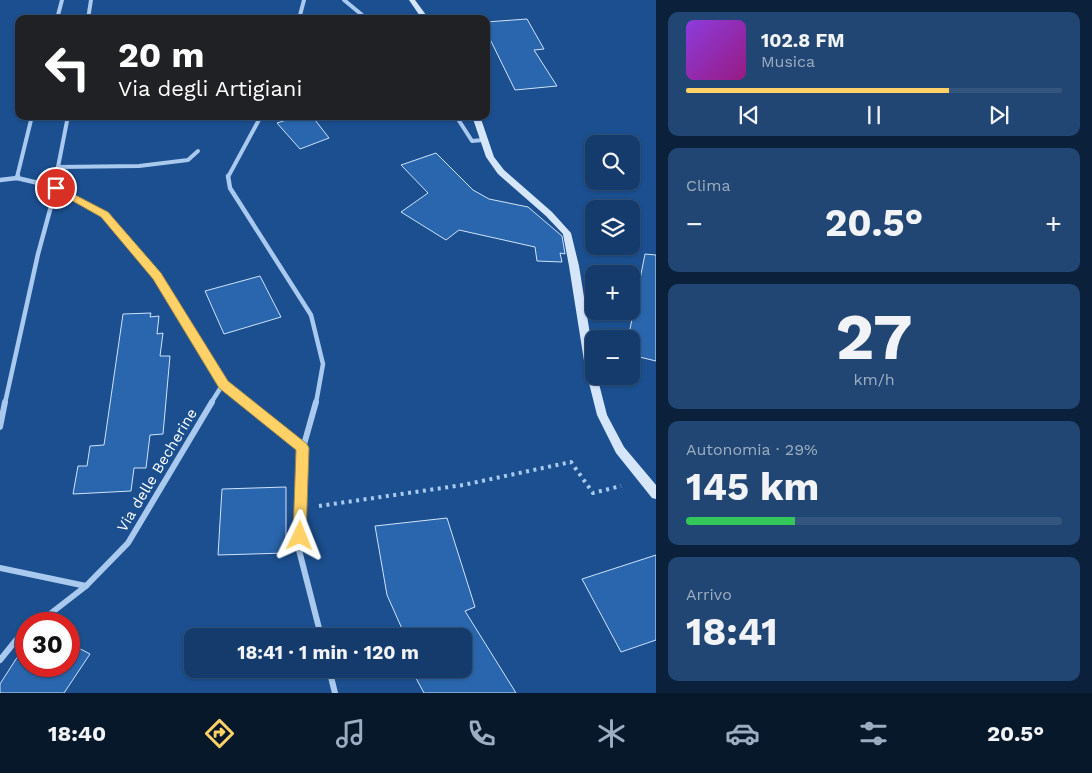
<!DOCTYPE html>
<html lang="it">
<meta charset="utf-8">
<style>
:root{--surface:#143b6b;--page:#214673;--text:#f1f3f6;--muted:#9dadc1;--line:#33557e;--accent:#ffd166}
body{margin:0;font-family:"Work Sans",sans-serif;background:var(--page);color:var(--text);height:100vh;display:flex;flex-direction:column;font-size:19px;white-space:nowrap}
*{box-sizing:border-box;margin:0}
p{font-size:16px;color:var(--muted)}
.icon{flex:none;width:28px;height:28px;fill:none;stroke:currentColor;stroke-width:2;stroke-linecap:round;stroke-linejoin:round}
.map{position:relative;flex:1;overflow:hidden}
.details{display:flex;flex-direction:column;gap:12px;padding:12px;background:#0b203b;width:436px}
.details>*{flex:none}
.banner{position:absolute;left:15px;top:15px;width:475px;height:105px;border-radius:10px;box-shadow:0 1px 4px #0004,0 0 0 1px var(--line);background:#202124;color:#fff;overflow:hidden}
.controls{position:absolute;left:585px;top:135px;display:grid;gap:10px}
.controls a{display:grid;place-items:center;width:55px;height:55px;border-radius:10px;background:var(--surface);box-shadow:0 1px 4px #0004,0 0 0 1px var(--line);font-size:25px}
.speed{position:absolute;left:15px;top:612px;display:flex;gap:10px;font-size:25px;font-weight:700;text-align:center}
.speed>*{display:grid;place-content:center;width:65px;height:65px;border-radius:50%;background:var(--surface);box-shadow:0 1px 4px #0004,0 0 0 1px var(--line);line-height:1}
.speed .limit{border:8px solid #d22;background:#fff;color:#111}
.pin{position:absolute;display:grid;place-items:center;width:42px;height:42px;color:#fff;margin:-21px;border:2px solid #fff;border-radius:50%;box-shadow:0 1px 5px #0007}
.me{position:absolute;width:55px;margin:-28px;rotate:2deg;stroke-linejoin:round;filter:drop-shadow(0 0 4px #0008)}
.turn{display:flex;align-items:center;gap:18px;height:105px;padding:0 20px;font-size:22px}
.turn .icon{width:65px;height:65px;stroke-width:2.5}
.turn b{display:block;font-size:35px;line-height:42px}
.big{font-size:38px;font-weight:700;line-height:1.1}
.details .card{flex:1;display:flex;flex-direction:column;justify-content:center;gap:8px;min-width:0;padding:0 18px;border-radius:10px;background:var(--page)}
.details .dial{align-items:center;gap:0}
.dial b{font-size:65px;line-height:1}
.song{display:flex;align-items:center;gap:15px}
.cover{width:60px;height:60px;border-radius:8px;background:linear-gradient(135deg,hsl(270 70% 55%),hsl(310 70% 35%))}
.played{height:5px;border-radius:2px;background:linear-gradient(90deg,var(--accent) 70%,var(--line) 70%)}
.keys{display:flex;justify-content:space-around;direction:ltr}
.heat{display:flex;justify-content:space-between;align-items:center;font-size:28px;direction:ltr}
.charge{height:8px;border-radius:4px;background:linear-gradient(90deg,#34c759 29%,var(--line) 0)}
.trip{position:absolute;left:184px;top:628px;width:288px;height:50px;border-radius:10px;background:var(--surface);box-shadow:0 1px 4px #0004,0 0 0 1px var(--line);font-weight:700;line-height:50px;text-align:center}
.tabs{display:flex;height:80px;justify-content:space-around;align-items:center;background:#08182b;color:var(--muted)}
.tabs .icon{width:35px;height:35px}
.tabs .on{color:var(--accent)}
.tabs b{font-size:22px;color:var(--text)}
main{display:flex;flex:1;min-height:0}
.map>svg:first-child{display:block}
.building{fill:#2a66ad;stroke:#cfe3fa}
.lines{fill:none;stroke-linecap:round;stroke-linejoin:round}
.path{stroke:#a9c9ee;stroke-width:4;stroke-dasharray:3 4.5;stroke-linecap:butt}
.street-far2{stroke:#a9c9ee;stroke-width:4}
.street-far1{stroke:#a9c9ee;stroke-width:4.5}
.street{stroke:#a9c9ee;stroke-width:6}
.secondary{fill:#d6e6fa;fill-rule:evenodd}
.route{fill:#ffd166;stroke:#a68842}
.labels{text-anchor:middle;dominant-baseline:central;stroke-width:5;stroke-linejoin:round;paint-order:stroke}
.street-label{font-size:15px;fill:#fff;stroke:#1b4f8f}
</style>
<main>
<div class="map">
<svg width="656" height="693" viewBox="0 0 656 693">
<rect width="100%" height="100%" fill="#1b4f8f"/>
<g class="building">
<path d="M527,19L544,49L534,50L557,86L515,90L486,31V22Z"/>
<path d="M299,116H312L329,138L300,149L277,123Z"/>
<path d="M436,153L473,190L489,199L528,207L562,236L565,254L560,253L562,262L537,261L535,247L459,230L446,240L401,212L428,193L401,165Z"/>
<path d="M645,254L656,255V361L631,355V339H628Z"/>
<path d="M260,276L281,317L224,334L205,291Z"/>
<path d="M151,313L150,317L159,316L157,334L163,333L160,356H170L163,434L150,435L146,468H134L131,491L73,494L78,466H87L90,446L104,445L123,314Z"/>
<path d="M286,487V553L218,555L222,489Z"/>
<path d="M447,518L475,607L465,611L516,693H424L411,669H462V636H395L394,635L403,631L387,595L375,526Z"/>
<path d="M656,555V640L621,652L582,579Z"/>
<path d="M69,643L90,654L64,693H0V684L16,659L26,647V666H69Z"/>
</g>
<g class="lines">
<path class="path" d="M319,506L463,485L571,462L593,493L621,486"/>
<g class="street-far2">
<path d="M344,0L367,19"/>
<path d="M57,19L62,0"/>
<path d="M88,19L91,0"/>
<path d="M299,19L304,0"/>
<path d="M456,116L472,141L483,140"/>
<path d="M58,167L139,166L188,160L198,151"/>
<path d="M17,177L32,116"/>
<path d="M52,177L58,167L68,116"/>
<path d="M228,177L261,116"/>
</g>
<g class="street-far1">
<path d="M228,176L230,188L311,315L323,364L316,403"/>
<path d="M17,178L18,176"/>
<path d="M0,180L17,178L47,185L104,214L157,276L223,384L247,403"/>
<path d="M47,185L53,176"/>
<path d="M5,403L38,254L56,188"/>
<path d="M211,403L223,384"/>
</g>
<g class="street">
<path d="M246,402L303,448"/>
<path d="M316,402L303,448L299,550L321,636"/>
<path d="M0,427L5,402"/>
<path d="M0,568L86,586"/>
<path d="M37,624L86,586L128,543L212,402"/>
<path d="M0,660L17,639L26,632"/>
<path d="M329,669L335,693"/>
</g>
<g class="secondary">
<path d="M409,0H415L429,19H422Z"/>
<path d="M472,116H480L494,157L504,170L552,212L571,233L579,266L594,359V376H597L607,415L624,447L656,485V499L652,498L616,453L597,415L585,367L569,266L563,234L546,216L498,174L486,157Z"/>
</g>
</g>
<path class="route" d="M56,185L108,212L161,273L228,381L307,444L309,448L306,536L304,541L300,542L295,541L293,536L296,450L219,388L153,279L101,217L53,190V186Z"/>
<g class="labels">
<g class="street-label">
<text transform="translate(157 470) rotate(-59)">Via delle Becherine</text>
</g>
</g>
</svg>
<div class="controls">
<a><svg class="icon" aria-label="search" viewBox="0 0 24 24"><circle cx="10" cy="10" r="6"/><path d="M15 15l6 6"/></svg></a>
<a><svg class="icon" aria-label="layers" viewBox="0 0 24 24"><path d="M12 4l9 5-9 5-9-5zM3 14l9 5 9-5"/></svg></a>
<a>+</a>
<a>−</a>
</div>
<div class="speed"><div class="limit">30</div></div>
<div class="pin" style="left:56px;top:188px;background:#d93025"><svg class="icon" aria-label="arrive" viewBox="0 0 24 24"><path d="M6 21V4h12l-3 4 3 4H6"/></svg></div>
<svg class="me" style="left:300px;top:536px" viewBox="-20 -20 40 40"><path d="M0-17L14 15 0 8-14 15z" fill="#ffd166" stroke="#fff" stroke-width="4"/></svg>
<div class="trip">18:41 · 1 min · 120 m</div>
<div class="banner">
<div class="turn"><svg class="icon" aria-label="left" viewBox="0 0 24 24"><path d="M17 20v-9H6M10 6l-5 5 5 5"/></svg><div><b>20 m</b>Via degli Artigiani</div></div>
</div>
</div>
<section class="details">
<div class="card">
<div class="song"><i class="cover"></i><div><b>102.8 FM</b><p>Musica</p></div></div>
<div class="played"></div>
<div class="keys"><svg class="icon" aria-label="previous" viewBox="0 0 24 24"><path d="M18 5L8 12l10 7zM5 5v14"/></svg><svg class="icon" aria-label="pause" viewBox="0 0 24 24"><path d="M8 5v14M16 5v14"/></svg><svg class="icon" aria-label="next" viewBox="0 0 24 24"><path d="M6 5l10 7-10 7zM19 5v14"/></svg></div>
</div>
<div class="card"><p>Clima</p>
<div class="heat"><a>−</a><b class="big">20.5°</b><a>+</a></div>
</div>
<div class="card dial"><b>27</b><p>km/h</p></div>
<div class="card"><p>Autonomia · 29%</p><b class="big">145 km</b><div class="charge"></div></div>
<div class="card"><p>Arrivo</p><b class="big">18:41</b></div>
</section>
</main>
<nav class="tabs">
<b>18:40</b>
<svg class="icon on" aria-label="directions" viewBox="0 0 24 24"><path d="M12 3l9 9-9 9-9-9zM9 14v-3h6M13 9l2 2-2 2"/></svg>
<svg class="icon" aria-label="music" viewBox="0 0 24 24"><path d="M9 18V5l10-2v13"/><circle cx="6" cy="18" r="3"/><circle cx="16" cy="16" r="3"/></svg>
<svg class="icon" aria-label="phone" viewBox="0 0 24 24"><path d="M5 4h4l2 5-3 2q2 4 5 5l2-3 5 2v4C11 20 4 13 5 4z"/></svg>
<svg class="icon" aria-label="climate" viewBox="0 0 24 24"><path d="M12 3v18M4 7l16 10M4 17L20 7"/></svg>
<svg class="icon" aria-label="car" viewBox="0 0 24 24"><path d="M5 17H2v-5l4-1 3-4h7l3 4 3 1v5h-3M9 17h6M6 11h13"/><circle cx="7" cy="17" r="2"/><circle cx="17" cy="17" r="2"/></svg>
<svg class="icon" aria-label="filters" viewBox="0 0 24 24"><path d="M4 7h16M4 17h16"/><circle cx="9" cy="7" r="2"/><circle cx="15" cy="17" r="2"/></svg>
<b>20.5°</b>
</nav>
